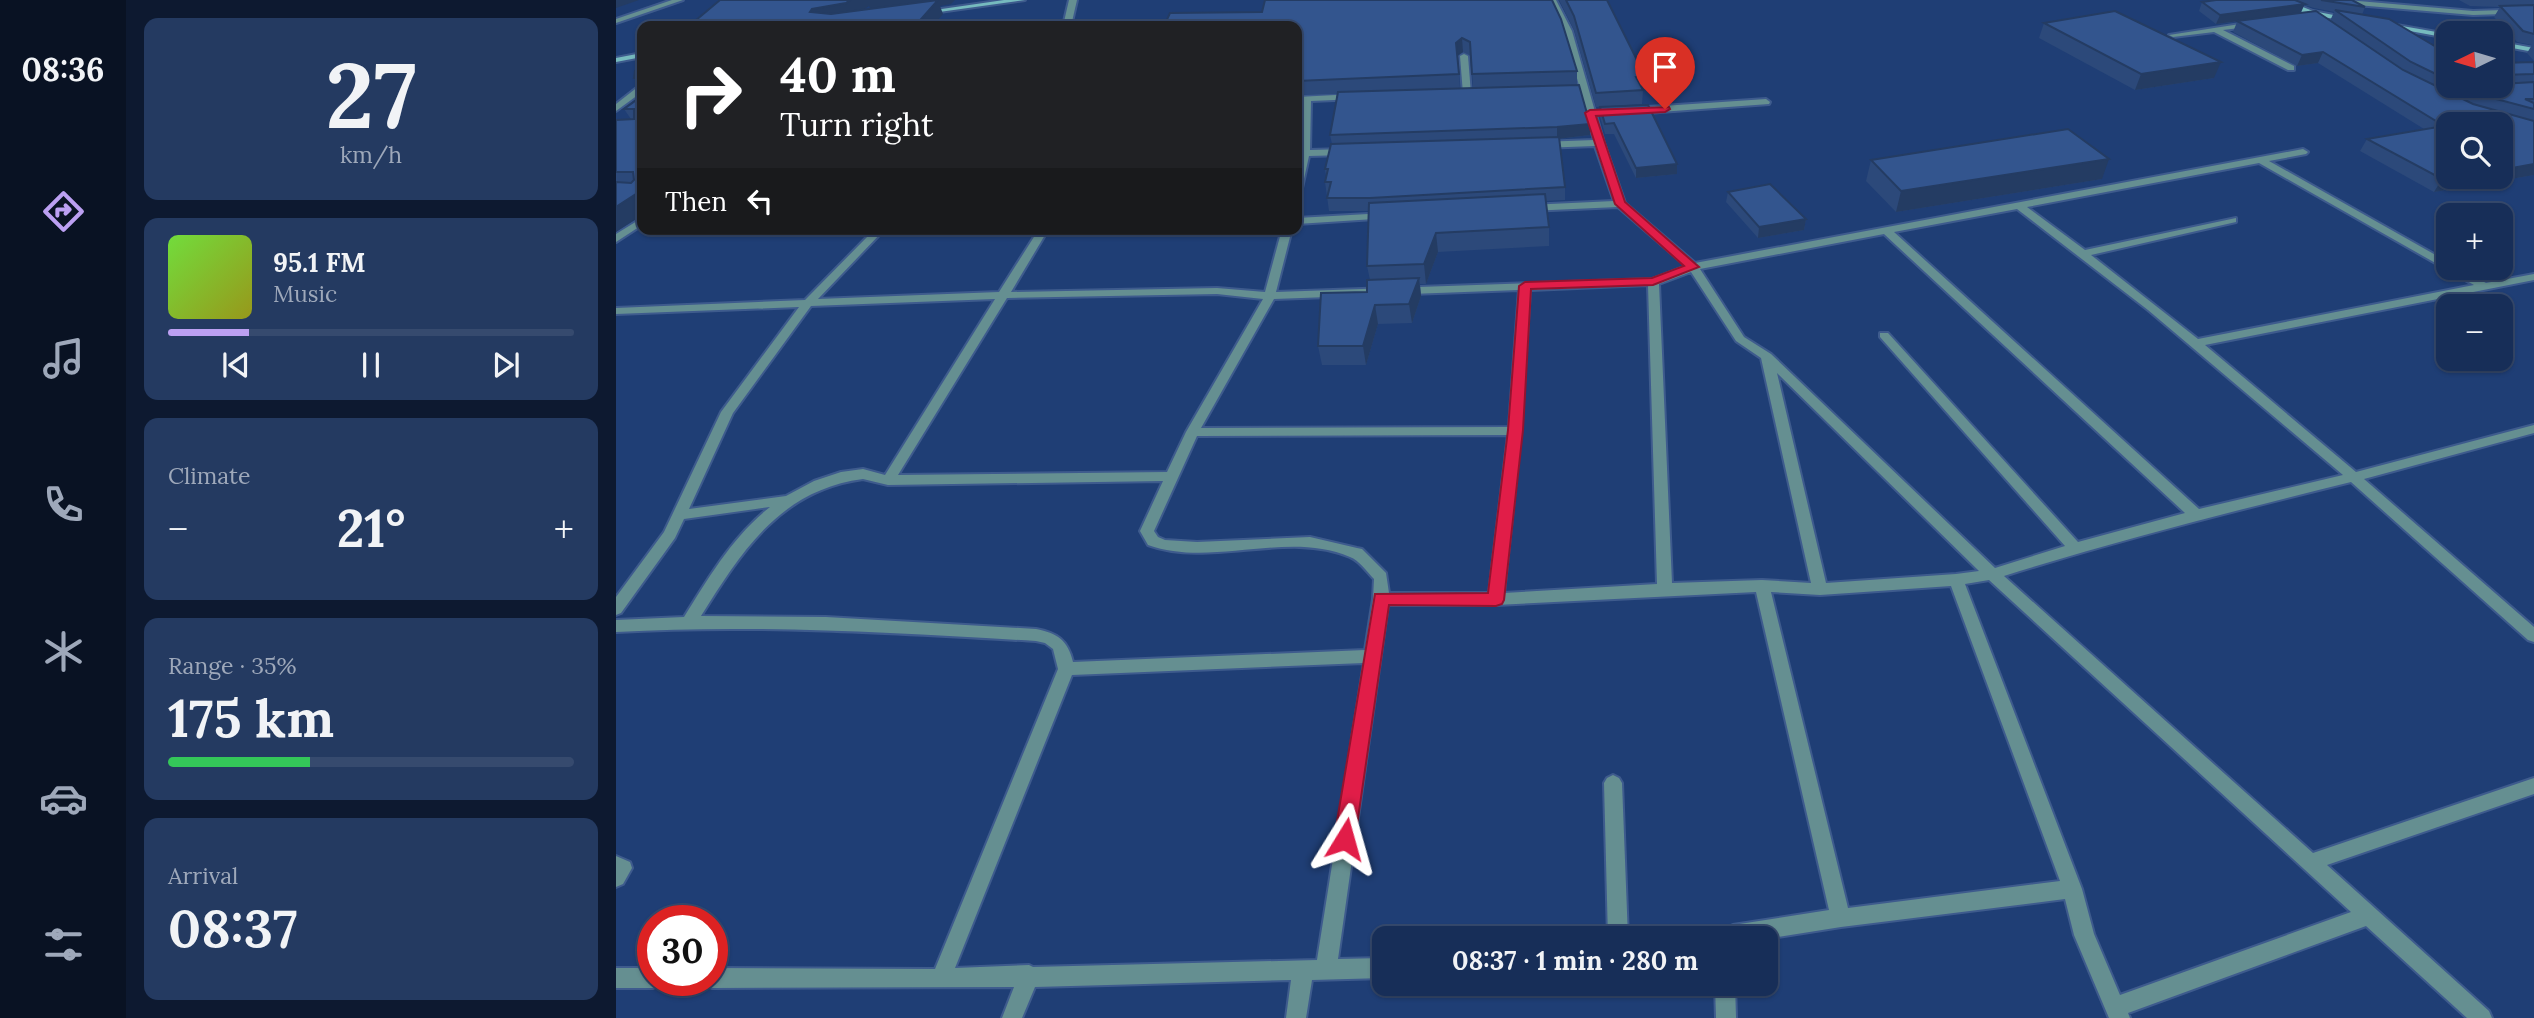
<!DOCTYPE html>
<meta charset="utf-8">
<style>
:root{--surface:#172e58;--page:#243a61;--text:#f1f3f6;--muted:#9ea8ba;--line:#364a6e;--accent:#bca0f2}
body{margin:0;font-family:Lora,serif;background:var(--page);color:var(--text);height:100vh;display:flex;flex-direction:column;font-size:26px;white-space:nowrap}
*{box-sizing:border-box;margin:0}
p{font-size:23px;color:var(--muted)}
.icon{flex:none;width:38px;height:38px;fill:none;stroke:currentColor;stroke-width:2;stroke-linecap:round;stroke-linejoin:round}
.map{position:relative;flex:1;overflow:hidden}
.details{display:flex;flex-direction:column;gap:18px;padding:18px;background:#0d1930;width:490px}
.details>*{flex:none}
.banner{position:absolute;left:21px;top:21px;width:665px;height:214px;border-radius:14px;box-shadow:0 2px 5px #0004,0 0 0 2px var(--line);background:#202124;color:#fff;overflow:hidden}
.needle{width:46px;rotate:265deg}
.controls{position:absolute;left:1820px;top:21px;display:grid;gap:14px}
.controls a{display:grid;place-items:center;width:77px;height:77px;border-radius:14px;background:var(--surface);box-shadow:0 2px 5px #0004,0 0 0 2px var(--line);font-size:35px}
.speed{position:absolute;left:21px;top:905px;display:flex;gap:14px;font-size:35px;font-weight:700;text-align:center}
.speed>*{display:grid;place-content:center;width:91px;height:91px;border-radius:50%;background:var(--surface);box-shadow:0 2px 5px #0004,0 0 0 2px var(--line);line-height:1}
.speed .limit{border:10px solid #d22;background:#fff;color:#111}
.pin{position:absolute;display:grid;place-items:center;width:60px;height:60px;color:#fff;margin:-72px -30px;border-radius:50% 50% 50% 0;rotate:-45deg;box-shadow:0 0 7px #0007}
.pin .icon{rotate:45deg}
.me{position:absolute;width:77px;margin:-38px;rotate:8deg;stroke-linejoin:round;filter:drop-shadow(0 0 5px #0008)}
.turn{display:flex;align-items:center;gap:24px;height:147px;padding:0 28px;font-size:32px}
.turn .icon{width:91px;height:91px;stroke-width:2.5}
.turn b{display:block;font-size:49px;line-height:60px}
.then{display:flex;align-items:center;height:66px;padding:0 28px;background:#0003;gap:14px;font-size:26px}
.big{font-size:52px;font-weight:700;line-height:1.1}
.details .card{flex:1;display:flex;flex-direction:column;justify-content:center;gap:10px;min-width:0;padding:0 24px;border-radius:14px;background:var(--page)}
.details .dial{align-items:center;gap:0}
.dial b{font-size:91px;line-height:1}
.song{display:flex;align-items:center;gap:21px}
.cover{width:84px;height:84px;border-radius:10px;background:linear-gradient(135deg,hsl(100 70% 55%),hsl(60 70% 35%))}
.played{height:7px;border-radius:4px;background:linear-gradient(90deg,var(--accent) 20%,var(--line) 20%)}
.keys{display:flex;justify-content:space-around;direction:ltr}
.heat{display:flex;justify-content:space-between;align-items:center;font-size:38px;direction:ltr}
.charge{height:10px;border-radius:5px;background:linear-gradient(90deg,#34c759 35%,var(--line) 0)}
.trip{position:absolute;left:756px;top:926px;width:406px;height:70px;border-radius:14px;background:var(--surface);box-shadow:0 2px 5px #0004,0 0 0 2px var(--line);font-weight:700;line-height:70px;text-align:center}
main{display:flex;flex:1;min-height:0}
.tabs{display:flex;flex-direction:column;width:126px;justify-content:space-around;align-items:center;background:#091223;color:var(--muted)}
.tabs .icon{width:49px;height:49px}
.tabs .current{color:var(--accent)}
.tabs b{font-size:32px;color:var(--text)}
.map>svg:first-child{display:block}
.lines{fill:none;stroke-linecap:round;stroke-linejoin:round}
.street-casing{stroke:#3e5b8d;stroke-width:4}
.secondary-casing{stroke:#3e5b8d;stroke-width:4}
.street{fill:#658f91;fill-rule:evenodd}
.secondary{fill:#76babe;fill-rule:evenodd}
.wall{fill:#2c497a;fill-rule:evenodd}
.shaded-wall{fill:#243c63}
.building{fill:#33558e;stroke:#243c63;stroke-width:2}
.route{fill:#e11d48;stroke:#92132f;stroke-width:2}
</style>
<main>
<nav class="tabs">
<b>08:36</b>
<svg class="icon current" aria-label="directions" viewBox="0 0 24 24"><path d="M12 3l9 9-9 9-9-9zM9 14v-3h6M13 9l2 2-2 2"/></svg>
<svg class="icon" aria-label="music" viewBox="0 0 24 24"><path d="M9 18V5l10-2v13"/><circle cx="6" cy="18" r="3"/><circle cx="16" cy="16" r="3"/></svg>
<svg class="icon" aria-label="phone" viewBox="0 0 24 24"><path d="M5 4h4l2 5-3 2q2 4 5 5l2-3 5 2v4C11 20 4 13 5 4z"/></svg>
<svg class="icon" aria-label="climate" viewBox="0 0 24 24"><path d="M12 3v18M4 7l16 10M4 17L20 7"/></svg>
<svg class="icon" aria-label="car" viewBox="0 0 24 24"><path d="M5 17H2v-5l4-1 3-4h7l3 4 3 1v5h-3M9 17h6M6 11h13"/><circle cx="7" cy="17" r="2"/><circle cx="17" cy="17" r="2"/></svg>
<svg class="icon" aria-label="filters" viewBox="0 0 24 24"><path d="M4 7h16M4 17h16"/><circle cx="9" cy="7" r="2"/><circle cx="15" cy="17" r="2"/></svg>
</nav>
<section class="details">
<div class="card dial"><b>27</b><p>km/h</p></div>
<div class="card">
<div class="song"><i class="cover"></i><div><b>95.1 FM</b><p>Music</p></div></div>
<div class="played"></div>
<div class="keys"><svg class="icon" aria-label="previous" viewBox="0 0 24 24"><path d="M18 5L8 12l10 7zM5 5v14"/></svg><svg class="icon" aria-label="pause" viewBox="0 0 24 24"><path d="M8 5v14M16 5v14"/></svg><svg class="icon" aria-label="next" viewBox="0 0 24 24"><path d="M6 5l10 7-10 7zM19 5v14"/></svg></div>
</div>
<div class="card"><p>Climate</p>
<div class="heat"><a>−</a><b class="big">21°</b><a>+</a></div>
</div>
<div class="card"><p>Range · 35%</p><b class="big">175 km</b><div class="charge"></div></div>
<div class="card"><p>Arrival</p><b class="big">08:37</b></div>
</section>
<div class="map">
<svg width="1918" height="1018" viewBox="0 0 1918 1018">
<rect width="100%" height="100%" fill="#1f3e75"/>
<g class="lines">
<g class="street-casing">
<g id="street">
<path d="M56,0H67L0,23V19Z"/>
<path d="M453,0H461L455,26H447Z"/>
<path d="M932,0H940L956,31L988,143L1009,203L1079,263L1687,149L1692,152L1690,154L1653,161L1832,262V268H1842L1870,283L1918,274V280L1589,345L1740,472L1918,425V433L1748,479L1918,627V642L1912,640L1735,482C1618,511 1502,540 1388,576L1697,853L1918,778V794L1711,865L1873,1011L1876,1018H1851L1750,926L1512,1013L1514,1018H1493L1458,935L1449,899L1225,927L1150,939L1106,938L1110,928L1117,925L1213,910L1140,592L880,605H772L722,959L768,958V978L696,980L690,1018H670L675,980L419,987L406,1018H386L398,987L96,988L89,985L87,980H96V968L319,969L442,669L437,649L429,643L420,641C280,633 140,624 0,632V620L68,617C93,577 117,536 154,507L68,519L59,538L5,613L0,615V597L48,532L105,412L183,307L0,314V308L189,300L255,233L104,235L86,229H288L283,232H266L202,299L383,292L423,229H487L482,232L429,235L395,292L601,288L649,292L666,229H676L660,292L1036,279L1070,266L1002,207L913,211L908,208L913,205L998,201L979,146L925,148L920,145L925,142L978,140L948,31ZM1643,163L1830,269L1858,285L1582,339L1475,255L1620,222V218L1469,250L1411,207ZM1401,209L1532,310L1727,475L1583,509L1278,232ZM1268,234L1569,513L1462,542L1272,333H1264V337L1449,546L1379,568L1155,354L1128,337L1084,269ZM1075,272L1120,341L1145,358L1195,583L1146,580L1056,583L1043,284ZM1032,285L1041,584L888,593L905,431L914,290ZM903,290L893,427L585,428L658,299ZM601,294L647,299L570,432L551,472L282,475L391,298ZM379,299L269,475L247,469L225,472L198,481L170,496L73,509L117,413L195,306ZM1161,373L1363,571L1340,574L1210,583ZM892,435L873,593H773L770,573L746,549L741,548L694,537L581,542L549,540L542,537L538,531L581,436ZM247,479L272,485L547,481L524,531L532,545C596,568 671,530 734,557C743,560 751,572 758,579L757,599L749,650L457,662C452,640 441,633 420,629L210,617L85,616C126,551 164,490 247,479ZM1373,580L1735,912L1504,995L1478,934L1466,889L1349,584ZM1335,586L1444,881L1232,908L1155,592L1204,595ZM748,663L701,960L417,967L413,965L339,968L456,675Z"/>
<path d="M1702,0H1731L1857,11L1918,9V13L1857,15L1706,2Z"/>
<path d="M1637,22H1640V26L1607,30L1678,66V70H1672L1598,32L1557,37L1553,35Z"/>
<path d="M848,54L852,56L855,94L851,97L847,94L844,56Z"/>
<path d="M23,86H26V92L0,111V104Z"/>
<path d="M739,94L742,95V99L695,101L694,150L730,149L735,152L730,155L693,156L686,188L681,191V169L684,156H681V150H685L687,102L681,101V97Z"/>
<path d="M1150,99L1154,102L1153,104L1017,114L1013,111L1017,108Z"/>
<path d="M0,190L26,191V197L0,196Z"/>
<path d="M770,213L775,216L774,218L681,224V218Z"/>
<path d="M26,218V225L0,242V234Z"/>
<path d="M997,775L1003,778L1006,783L1012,938H992L988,783L991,778Z"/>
<path d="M0,856L14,862L16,868L7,884L0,887Z"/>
<path d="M0,968H37V980H46L44,985L37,988H0Z"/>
<path d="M1099,984H1119L1120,1018H1100Z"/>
</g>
</g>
<g class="secondary-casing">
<g id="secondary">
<path d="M388,0H409L309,14L305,12Z"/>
<path d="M1659,0H1669L1697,11L1738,19L1734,21L1692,15Z"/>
<path d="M1769,23L1832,34V38L1772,27H1769Z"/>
<path d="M1885,42L1918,48V52L1885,46Z"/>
<path d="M26,53V57L0,62V58Z"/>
</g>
</g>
<use href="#street" class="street"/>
<use href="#secondary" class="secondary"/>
</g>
<g class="wall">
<path d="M936,0L961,71V85L974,124V135L943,139L949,187V200L930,201L933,227V246L822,252L810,284H804L805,296L796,323L762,324L750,365H706L702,346L751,292L754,280L751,266L753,211H713L709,182L710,176L709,169L716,144L714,135L721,94L681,95V26L646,12ZM847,52L855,56L857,88H844L842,56Z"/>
<path d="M943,0H991L1028,90L1027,91L1026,104L980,107L958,30Z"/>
<path d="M1600,0H1736L1749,7L1746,15L1832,54V86H1885V63L1918,62V175L1818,192L1744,151L1751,139L1808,129L1702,63L1681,66L1617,32L1621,22L1600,24L1583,11L1586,2ZM1688,5L1698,8L1718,12L1714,21L1685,13ZM1825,88H1844L1840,95Z"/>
<path d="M1843,0H1918V61L1911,53L1916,45L1901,42L1878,17L1884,7L1854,6Z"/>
<path d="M1428,23L1598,78L1519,90L1423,38Z"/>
<path d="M26,65V92L18,78Z"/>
<path d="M26,96V190L0,232V120L15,119L8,109Z"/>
<path d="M984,107L1061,174L1020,178L998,134H989L984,117Z"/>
<path d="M1255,160L1486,179L1280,212L1250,181Z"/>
<path d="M1112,192L1190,219L1188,230L1142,238L1110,202Z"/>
</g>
<g class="shaded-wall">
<path d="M0,0H23L0,8Z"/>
<path d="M234,0H339L335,4L324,6L327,14L317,26H299L257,15L253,6L236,18L194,12L196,9Z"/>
<path d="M1689,4L1684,13L1600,24L1604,15Z"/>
<path d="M846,38L847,52L841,56L840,43Z"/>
<path d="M1707,52L1702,63L1681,66L1686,55Z"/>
<path d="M1605,62L1598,78L1519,90L1525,74Z"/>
<path d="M1029,76L1028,90L1027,91L1020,77Z"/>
<path d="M974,124V135L941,139V127Z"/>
<path d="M1493,159L1486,179L1280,212L1285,191Z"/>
<path d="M1061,164V174L1020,178V168Z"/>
<path d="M1918,164V175L1818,192L1826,179L1842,177H1885V170Z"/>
<path d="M26,190V215L0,232V207Z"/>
<path d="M1190,219L1188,230L1142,238L1143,227Z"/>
<path d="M820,233L822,252L810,284L808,264Z"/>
<path d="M803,278L805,296L796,323L793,304Z"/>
<path d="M759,305L762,324L750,365L747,346Z"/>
</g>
<g class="building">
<path d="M104,0H234L230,3L196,9L194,12L215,14L322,0L299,26H73Z"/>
<path d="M649,0H936L945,19L961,71L856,74L854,42L846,38L840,43L843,74L681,81V26H548L554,13L646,12Z"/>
<path d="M950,0H991L1029,76L1020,77L1027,90L980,93L958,16Z"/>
<path d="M1600,0H1679L1689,4L1604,15L1586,2Z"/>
<path d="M1705,0H1736L1749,7Z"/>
<path d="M1918,5V34L1907,31L1884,6Z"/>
<path d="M1719,10L1773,19L1832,54V77H1826L1795,62Z"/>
<path d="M1499,11L1605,62L1525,74L1428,23Z"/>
<path d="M1700,11L1787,70L1857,104L1918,121V164L1885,170V124H1832V177H1842L1826,179L1751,139L1828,126L1707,52L1686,55L1621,21Z"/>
<path d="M1918,62V74L1885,75V63Z"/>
<path d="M26,65V78H18L19,71Z"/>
<path d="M1918,82V99H1909L1918,103V109L1865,95L1845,86H1885V84Z"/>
<path d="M963,85L974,124L941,127L714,135L722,92Z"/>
<path d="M26,96V190L0,207V182L15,183L18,180L17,172H0V120L18,119V109H8Z"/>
<path d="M1032,105L1061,164L1020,168L998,123L989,124L984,107Z"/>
<path d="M1452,129L1493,159L1285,191L1255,160Z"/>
<path d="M943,137L949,187L754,198H711L715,182H709L712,169H709L715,144Z"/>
<path d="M1154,184L1190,219L1143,227L1112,192Z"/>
<path d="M929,194L933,227L820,233L808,264L751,266L753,203Z"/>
<path d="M803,278L793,304L759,305L747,346H702L705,293L751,292V280Z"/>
</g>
<path class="route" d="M1053,107L1054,109L1049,112L980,116L1009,202L1083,267L1037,285L915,289L907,430L888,600L886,604L880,606L773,605L739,839L736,846L729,848L721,846L718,839L759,594L872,593L892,430L903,286L909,282L1036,278L1068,266L999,204L969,113L974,110Z"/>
</svg>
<div class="controls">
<a><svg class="needle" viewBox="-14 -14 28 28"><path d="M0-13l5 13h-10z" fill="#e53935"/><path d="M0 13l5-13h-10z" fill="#9ea8ba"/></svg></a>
<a><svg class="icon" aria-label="search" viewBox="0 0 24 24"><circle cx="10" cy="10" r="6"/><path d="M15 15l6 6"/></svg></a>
<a>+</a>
<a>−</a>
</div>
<div class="speed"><div class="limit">30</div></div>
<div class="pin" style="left:1049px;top:109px;background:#d93025"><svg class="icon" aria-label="arrive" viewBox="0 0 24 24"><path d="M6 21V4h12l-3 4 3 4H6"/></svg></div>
<svg class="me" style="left:729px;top:839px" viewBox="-20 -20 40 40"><path d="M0-17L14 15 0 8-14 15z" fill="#e11d48" stroke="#fff" stroke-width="4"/></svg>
<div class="trip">08:37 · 1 min · 280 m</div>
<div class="banner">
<div class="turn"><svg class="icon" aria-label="right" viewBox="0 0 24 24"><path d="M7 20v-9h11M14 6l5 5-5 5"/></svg><div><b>40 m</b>Turn right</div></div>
<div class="then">Then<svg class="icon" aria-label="left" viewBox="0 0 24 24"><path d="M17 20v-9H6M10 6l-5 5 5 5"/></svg></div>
</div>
</div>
</main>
